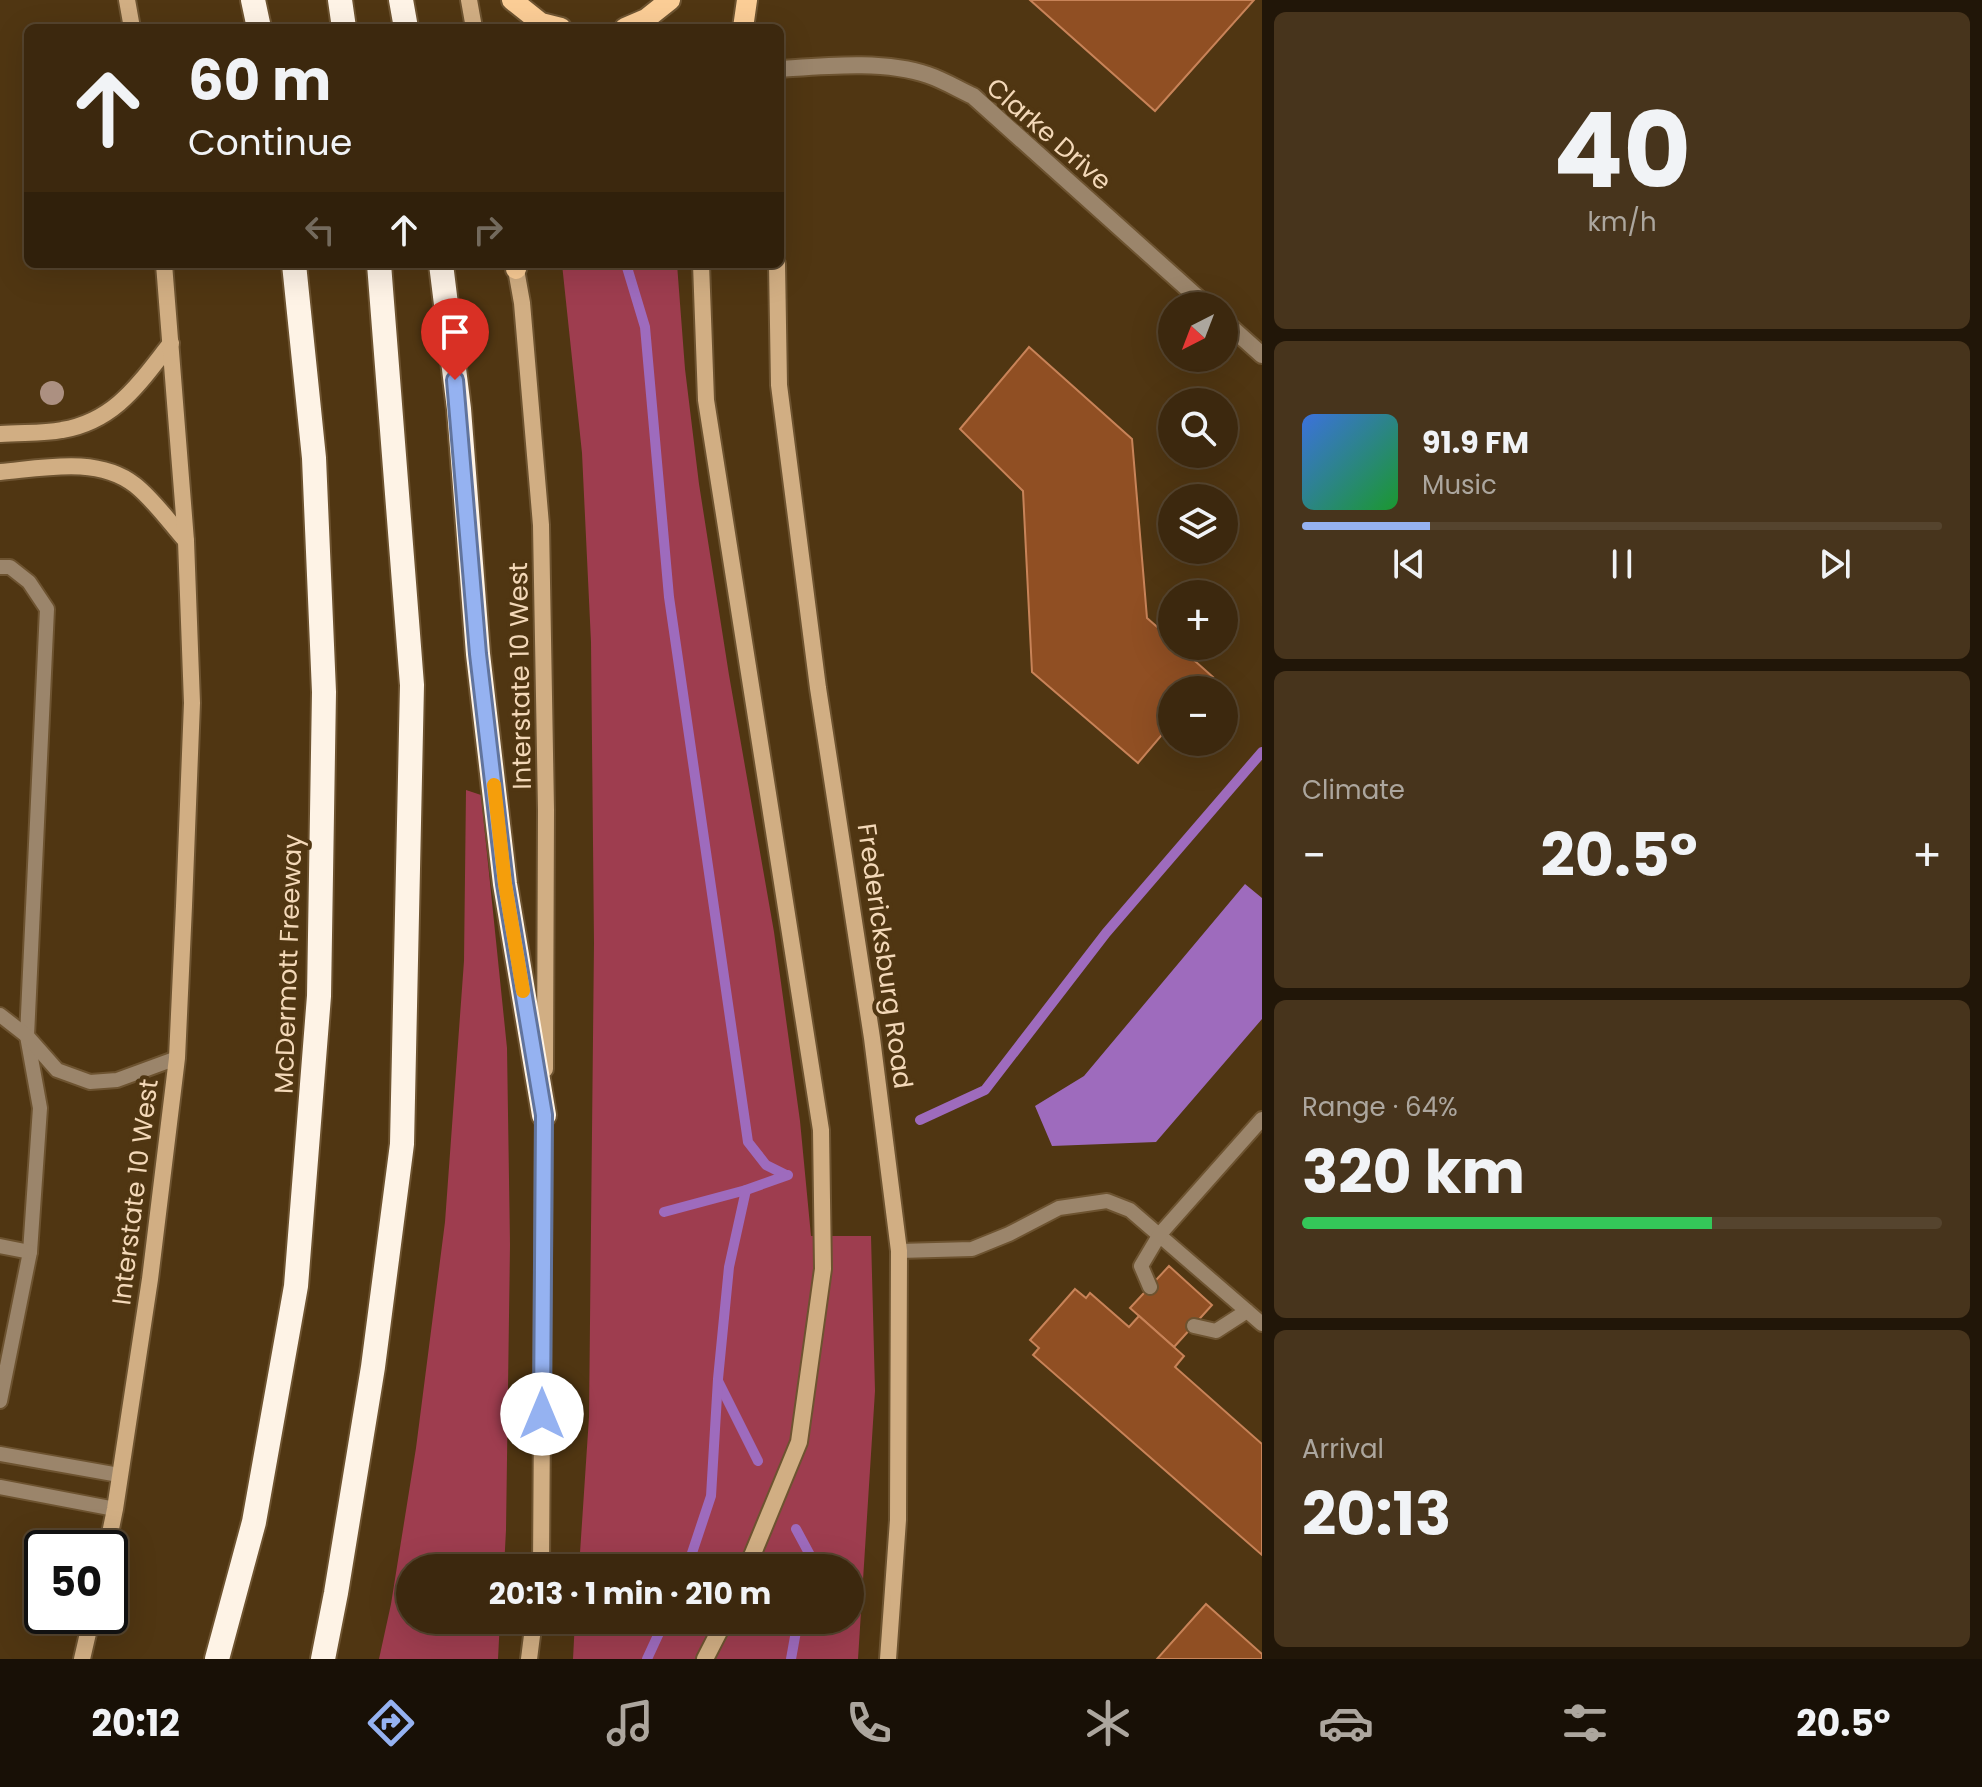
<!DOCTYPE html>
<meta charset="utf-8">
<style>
:root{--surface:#3c280e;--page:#47341c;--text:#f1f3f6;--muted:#aca69e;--line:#55442e;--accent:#95b2f1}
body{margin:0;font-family:Poppins,sans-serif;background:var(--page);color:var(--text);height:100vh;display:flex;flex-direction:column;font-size:30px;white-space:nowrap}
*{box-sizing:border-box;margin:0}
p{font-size:26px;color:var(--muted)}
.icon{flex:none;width:44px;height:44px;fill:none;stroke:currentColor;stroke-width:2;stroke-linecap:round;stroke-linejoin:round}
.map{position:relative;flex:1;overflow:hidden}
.details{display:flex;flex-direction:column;gap:12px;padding:12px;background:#211608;width:720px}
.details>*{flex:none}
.banner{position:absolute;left:24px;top:24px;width:760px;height:244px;border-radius:12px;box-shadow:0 8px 32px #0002,0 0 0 2px var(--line);background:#3c280e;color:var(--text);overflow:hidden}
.needle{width:52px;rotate:222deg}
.buttons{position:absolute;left:1158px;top:292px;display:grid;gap:16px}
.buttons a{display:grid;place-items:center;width:80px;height:80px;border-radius:50%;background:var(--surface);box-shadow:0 8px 32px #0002,0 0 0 2px var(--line);font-size:40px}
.speed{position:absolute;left:24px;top:1530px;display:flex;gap:16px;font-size:40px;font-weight:700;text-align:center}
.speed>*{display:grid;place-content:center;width:104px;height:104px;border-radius:50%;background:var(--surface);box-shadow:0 8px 32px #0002,0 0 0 2px var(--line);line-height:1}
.speed .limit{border:4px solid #111;border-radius:12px;background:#fff;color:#111}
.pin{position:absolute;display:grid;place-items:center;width:68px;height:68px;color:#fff;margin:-82px -34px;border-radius:50% 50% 50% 0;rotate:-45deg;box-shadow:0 0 8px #0007}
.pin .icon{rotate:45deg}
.me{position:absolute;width:88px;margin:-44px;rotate:0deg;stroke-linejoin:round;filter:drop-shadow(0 0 6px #0008)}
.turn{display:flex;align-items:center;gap:28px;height:168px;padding:0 32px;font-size:36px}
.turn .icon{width:104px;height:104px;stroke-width:2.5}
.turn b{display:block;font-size:56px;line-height:68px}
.lanes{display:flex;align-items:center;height:76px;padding:0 32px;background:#0003;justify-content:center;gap:40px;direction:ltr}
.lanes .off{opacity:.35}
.big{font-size:60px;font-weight:700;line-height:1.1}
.details .card{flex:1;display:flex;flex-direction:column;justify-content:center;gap:12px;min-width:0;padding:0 28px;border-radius:12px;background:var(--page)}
.details .dial{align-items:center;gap:0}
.dial b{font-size:104px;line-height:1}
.song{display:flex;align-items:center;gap:24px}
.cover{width:96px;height:96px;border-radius:12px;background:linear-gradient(135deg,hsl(220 70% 55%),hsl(130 70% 35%))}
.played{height:8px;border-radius:4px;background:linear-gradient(90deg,var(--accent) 20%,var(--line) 20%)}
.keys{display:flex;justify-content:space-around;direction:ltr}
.heat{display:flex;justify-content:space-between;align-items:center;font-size:44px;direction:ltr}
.charge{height:12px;border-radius:6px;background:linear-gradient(90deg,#34c759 64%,var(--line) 0)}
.trip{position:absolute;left:396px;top:1554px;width:468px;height:80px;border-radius:40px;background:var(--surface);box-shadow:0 8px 32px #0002,0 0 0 2px var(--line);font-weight:700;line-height:80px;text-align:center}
.tabs{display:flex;height:128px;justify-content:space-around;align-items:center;background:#181006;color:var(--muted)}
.tabs .icon{width:56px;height:56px}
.tabs .current{color:var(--accent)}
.tabs b{font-size:36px;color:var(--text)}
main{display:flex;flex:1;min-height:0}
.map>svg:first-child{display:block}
.green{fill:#9e3d4f}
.water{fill:#9e6bbd}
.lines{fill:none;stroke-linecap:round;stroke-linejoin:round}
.stream{stroke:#9e6bbd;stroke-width:10}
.building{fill:#904f23;stroke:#c88358;stroke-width:2}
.lane-casing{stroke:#6d5330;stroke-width:18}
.street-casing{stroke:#6d5330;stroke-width:20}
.secondary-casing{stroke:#6d5330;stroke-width:20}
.primary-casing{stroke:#6d5330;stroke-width:24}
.highway-casing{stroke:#6d5330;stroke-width:28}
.lane{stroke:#9b856b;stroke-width:14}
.street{stroke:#9b856b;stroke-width:16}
.secondary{stroke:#d1ae83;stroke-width:16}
.primary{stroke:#fbcd96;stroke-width:20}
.highway{stroke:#fef3e6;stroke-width:24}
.tree{fill:#ac9081}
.route-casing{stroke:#61749d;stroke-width:20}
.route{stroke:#95b2f1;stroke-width:14}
.slow{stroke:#f59e0b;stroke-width:14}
.labels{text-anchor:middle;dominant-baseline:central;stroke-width:8;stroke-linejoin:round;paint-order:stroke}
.street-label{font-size:26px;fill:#f3d8b8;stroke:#503612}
</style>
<main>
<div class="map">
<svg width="1262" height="1659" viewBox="0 0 1262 1659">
<rect width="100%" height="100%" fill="#503612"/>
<g class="green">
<path d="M562,264H677L685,369L699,484L729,675L774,932L800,1121L811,1236H871L875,1391L858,1659H573L575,1620H850V1568H579L589,1417L594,943L591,642L582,453Z"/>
<path d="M466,790L481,795L507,1048L510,1245L506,1530L504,1568H410V1620H500L498,1659H379L391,1604L416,1448L445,1222L464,961Z"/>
</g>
<path class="water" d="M1245,884L1262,898V1019L1156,1142L1052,1146L1035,1106L1084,1076Z"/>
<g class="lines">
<g class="stream">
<path d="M626,264L645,327L669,597L748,1142L766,1165L786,1175"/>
<path d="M920,1120L985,1090L1106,933L1262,752"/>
<path d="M664,1212L746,1190L788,1175"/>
<path d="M718,1381L758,1461"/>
<path d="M796,1529L810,1555L808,1568"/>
<path d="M687,1568L711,1496L718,1379L729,1267L746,1190"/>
<path d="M647,1659L665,1620"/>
<path d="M791,1659L798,1620"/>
</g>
</g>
<g class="building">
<path d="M1030,0H1254L1155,111Z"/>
<path d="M1029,347L1132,439L1147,618L1172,640V646H1178L1213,677L1201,690H1172V723L1138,763L1032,672L1023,491L960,429Z"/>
<path d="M1169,1266L1212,1305L1174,1347L1130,1308Z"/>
<path d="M1075,1289L1086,1298L1090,1293L1129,1327L1139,1316L1184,1356L1175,1367L1262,1444V1555L1033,1355L1039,1348L1030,1340Z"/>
<path d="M1206,1604L1262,1654V1659H1157Z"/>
</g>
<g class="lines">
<g class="lane-casing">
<g id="lane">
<path d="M0,567H10L29,582L47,609L27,1036L40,1108L30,1252L0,1401"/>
<path d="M0,1015L27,1036L57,1070L90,1082L117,1080L177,1058"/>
<path d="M0,1246L30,1252"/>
<path d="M899,1251L972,1249L1009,1234L1059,1208L1107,1201L1130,1210L1262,1324"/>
<path d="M1150,1287L1141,1266L1160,1234L1262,1119"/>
<path d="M1194,1326L1216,1331L1247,1311"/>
<path d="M0,1454L119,1475"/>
<path d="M0,1487L115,1509"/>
</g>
</g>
<g class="street-casing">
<g id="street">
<path d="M780,69C825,66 885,60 928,75C943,80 958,89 973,96L1207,306"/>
<path d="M1224,321L1262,355"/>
</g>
</g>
<g class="secondary-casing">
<g id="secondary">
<path d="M127,0L132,28"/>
<path d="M469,0L474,28"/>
<path d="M515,264L522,303L541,525L546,810L545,1069"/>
<path d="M701,264L706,400L821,1130L823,1269L799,1442L747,1568"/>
<path d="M777,264L779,385L818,688L872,1038L899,1251L898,1520L888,1659"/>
<path d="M0,434C20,432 42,434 62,430C116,421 140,382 171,343"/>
<path d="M0,472C44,468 98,456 135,485C154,500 170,523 186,541"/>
<path d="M107,1548L115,1509L150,1279L177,1058L184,906L192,703L186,541L164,264"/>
<path d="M541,1568L544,1108"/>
<path d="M82,1659L92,1616"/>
<path d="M529,1659L534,1620"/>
<path d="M705,1659L725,1620"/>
</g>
</g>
<g class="primary-casing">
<g id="primary">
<path d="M512,0L541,23L561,28"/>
<path d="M625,28L646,19L670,0"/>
<path d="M743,28L747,0"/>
<path d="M516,269L517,264"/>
</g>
</g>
<g class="highway-casing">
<g id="highway">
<path d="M253,0L259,28"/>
<path d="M340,0L344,28"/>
<path d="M401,0L406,28"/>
<path d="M441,264L459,409L478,654L505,884L544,1115"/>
<path d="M217,1659L254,1522L296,1286L319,996L324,692L314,458L294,264"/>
<path d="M323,1659L336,1593L373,1367L402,1144L412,685L379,264"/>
</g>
</g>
<use href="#lane" class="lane"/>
<use href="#street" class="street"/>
<use href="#secondary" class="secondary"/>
<use href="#primary" class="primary"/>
<use href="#highway" class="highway"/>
</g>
<circle class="tree" cx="52" cy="393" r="12"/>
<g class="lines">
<g class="route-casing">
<path id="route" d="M455,380L478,654L505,884L544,1115L542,1414"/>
</g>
<use href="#route" class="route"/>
<path class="slow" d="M494,785L505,884L523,991"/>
</g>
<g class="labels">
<g class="street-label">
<text transform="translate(1049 134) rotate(41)">Clarke Drive</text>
<text transform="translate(520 676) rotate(-91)">Interstate 10 West</text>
<text transform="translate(885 956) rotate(82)">Fredericksburg Road</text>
<text transform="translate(288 964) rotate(-88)">McDermott Freeway</text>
<text transform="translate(135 1192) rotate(-83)">Interstate 10 West</text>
</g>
</g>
</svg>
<div class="buttons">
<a><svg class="needle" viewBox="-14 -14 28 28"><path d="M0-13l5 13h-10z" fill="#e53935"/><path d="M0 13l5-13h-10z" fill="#aca69e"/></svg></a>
<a><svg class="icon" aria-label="search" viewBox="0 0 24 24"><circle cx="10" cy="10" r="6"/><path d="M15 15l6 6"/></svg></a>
<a><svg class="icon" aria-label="layers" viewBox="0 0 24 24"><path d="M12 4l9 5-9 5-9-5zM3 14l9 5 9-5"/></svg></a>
<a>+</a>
<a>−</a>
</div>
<div class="speed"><div class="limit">50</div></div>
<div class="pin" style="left:455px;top:380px;background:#d93025"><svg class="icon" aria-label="arrive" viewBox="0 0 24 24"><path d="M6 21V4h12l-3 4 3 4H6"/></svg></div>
<svg class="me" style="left:542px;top:1414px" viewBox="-20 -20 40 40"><circle r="19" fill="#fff"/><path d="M0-13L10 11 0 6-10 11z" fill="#95b2f1"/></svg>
<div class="trip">20:13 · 1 min · 210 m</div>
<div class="banner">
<div class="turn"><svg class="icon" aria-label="ahead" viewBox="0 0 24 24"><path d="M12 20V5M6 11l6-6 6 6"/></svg><div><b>60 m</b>Continue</div></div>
<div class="lanes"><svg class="icon off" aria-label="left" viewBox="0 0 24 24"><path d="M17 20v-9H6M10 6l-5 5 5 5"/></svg><svg class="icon" aria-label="ahead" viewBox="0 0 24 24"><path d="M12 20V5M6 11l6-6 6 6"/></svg><svg class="icon off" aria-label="right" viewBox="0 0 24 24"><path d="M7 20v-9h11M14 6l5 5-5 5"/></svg></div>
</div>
</div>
<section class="details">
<div class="card dial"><b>40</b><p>km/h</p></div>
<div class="card">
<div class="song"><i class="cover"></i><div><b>91.9 FM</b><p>Music</p></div></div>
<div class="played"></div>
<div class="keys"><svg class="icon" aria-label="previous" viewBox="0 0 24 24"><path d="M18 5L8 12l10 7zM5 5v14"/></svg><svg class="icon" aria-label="pause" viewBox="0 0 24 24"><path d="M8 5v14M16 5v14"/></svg><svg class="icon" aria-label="next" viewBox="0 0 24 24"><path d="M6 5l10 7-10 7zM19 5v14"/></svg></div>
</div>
<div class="card"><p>Climate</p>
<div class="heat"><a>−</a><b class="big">20.5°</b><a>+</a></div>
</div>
<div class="card"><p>Range · 64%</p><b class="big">320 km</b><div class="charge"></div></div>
<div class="card"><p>Arrival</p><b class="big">20:13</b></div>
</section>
</main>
<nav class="tabs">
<b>20:12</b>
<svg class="icon current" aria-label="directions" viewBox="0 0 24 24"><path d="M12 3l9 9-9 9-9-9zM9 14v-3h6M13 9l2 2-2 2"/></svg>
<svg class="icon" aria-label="music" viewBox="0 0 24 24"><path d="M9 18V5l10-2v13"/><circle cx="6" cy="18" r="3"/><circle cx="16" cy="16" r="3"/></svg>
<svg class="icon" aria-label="phone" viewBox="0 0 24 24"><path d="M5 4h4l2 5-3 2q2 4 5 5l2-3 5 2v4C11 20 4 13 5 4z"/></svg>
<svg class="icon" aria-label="climate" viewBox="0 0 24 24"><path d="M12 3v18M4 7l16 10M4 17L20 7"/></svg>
<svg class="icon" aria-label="car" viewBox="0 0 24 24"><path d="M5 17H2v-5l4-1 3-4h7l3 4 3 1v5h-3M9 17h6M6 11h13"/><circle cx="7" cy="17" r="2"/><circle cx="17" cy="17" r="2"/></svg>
<svg class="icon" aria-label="filters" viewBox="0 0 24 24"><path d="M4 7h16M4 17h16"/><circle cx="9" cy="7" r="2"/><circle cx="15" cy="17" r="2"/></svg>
<b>20.5°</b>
</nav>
